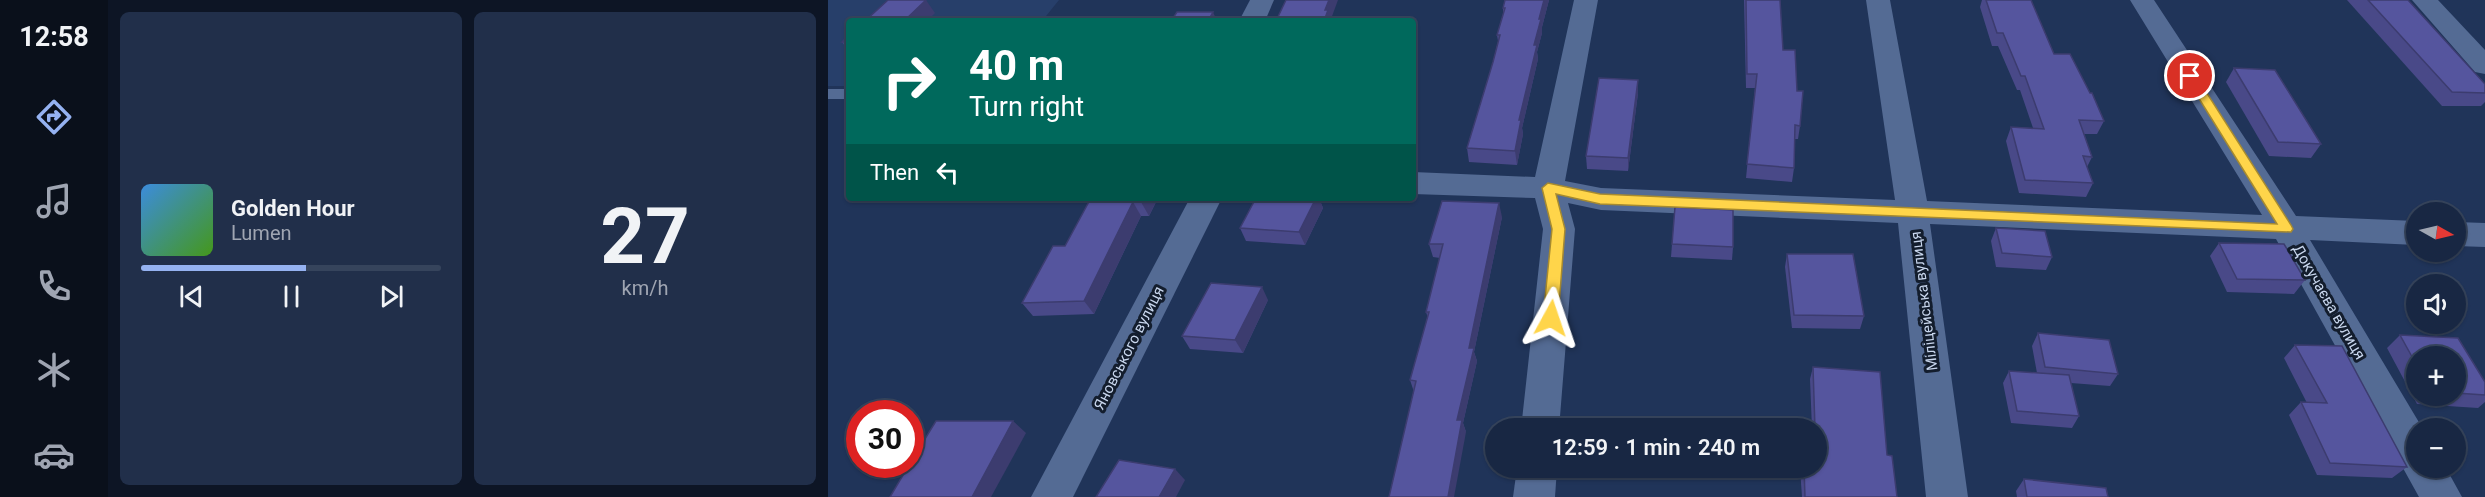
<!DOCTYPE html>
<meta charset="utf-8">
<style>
:root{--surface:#182743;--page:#212f4a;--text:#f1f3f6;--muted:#9fa5b2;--line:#36445c;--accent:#95b2f1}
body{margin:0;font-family:Roboto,sans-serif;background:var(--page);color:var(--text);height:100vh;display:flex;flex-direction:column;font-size:22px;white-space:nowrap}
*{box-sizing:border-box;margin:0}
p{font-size:20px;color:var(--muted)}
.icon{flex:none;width:33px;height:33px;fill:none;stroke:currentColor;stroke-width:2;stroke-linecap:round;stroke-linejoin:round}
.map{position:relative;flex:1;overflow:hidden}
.side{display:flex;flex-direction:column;gap:12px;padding:12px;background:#0d1525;width:720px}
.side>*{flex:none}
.top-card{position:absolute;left:18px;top:18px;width:570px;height:183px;border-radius:6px;box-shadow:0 2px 4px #0004,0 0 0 2px var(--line);background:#00695c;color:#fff;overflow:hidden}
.needle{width:39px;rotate:98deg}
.tools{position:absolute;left:1578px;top:202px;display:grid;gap:12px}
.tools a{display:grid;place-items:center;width:60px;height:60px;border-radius:50%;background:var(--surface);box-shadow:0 2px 4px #0004,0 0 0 2px var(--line);font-size:30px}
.speed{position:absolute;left:18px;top:400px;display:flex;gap:12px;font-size:30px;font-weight:700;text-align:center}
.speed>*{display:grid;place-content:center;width:78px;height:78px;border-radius:50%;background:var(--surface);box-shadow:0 2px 4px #0004,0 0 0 2px var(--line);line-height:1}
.speed .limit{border:9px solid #d22;background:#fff;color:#111}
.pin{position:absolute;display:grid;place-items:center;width:51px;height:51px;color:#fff;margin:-26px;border:3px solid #fff;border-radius:50%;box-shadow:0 2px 6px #0007}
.me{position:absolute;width:66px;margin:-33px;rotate:5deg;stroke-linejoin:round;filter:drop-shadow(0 0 4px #0008)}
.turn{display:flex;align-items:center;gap:21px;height:126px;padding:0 24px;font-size:27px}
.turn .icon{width:78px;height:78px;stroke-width:2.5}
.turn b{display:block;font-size:42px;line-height:51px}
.then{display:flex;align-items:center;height:57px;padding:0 24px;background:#0003;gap:12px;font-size:22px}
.side .tile{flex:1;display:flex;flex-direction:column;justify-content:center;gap:9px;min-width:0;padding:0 21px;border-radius:9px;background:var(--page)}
.side .dial{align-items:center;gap:0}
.dial b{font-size:78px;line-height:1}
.song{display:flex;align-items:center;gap:18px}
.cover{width:72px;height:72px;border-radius:9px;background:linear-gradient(135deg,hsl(210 70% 55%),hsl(100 70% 35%))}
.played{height:6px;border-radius:3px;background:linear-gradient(90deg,var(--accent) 55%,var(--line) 55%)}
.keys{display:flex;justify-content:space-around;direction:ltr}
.side .tiles{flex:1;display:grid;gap:12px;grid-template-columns:repeat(2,1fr)}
.trip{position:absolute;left:657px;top:418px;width:342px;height:60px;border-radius:30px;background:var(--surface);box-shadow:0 2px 4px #0004,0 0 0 2px var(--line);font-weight:600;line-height:60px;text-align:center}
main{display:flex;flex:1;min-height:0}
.tab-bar{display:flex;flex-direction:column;width:108px;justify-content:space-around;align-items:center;background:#0a101b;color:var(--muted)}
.tab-bar .icon{width:42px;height:42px}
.tab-bar .current{color:var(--accent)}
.tab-bar b{font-size:27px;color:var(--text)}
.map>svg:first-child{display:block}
.built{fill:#273f6a}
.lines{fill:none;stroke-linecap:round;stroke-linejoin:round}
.service{fill:#546b94;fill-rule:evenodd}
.minor{fill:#546b94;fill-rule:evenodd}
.wall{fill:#494988;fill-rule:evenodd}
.shaded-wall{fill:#3c3c6f}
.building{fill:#55559e;stroke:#3c3c6f;stroke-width:1.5}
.route{fill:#ffd54a;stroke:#a68a30;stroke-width:1.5}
.labels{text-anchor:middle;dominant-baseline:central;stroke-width:6;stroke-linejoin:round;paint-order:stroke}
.street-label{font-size:15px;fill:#c9d7ee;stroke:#131d2d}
</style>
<main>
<nav class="tab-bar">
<b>12:58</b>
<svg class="icon current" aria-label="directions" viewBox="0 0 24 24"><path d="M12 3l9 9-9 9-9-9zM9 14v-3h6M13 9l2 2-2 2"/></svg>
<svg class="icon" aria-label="music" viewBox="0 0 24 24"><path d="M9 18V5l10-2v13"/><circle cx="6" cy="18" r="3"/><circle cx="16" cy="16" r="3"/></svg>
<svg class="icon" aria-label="phone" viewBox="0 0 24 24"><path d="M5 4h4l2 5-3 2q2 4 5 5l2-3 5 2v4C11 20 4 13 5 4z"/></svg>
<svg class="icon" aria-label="climate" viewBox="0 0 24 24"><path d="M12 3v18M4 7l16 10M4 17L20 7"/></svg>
<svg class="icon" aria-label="car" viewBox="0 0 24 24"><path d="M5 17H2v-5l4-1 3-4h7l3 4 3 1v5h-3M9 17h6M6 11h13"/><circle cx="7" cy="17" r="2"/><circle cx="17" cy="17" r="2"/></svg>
</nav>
<section class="side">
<div class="tiles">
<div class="tile">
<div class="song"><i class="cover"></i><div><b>Golden Hour</b><p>Lumen</p></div></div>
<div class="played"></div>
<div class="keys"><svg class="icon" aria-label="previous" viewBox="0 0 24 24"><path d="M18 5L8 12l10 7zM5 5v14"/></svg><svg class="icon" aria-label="pause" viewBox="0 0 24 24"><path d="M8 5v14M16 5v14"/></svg><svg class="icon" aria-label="next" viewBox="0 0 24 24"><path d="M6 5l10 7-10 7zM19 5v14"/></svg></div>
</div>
<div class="tile dial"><b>27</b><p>km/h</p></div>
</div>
</section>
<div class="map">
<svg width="1657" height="497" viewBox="0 0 1657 497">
<rect width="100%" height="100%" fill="#203459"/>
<path class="built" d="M0,0H231L214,21H21V86H0Z"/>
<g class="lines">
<rect class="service" x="0" y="89" width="21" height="10"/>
<g class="minor">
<path d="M422,0H446L437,21H411Z"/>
<path d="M746,0H770L737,181L773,188L1067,200L1038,0H1062L1099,201L1434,215L1302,0H1326L1468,216L1588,221V245L1482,240L1595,429H1588V468H1618L1634,497H1591L1448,239L1102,224L1140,497H1098L1070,223L773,210L740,203L747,229L731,429H693L715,229L707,198L585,194V172L707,177Z"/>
<path d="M1584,0H1610L1657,50V74L1647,72Z"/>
<path d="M362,198H394L245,497H203Z"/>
<path d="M1628,222L1657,223V247L1628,246Z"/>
<path d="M689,468H729L727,497H685Z"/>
</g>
</g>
<g class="wall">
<path d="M677,0H721L714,27V33L709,52L710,59L694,128L695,134L689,165L641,162L639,148L665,62L670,41L669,35L675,14V8Z"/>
<path d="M916,0H952L955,50L972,126L970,139H967L966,168L964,182L918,178L927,88H918Z"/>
<path d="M1154,0H1203L1226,54L1276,121L1269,134H1256L1264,157L1259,167L1265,183L1258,197L1191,193L1178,141L1183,127L1205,128L1192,90H1189L1170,46H1164L1152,7Z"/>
<path d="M1519,0H1580L1657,84V102L1653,106H1614Z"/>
<path d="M21,35V51L14,42Z"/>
<path d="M1406,68L1493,144L1483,158L1441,156L1398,82Z"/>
<path d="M810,93L800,171L759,169L758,156Z"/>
<path d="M263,198H330L321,216H313L266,314L205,316L194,303L237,246Z"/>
<path d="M428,198H491L495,208L477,245L418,241L412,228Z"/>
<path d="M674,217L646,352L649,361L635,423L638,432L586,392L582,380L600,318L598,312L612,258L605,257L601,244Z"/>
<path d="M1168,228L1224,257L1218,270L1168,267L1163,241Z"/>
<path d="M1391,243L1477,280L1466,294L1399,292L1382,256Z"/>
<path d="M844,244L905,247L904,260L843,257Z"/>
<path d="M959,254L1036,316L1032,329L964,328L957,267Z"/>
<path d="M440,300L415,353L362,349L354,336Z"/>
<path d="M1210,333L1290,374L1282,386L1243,383L1251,416L1244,428L1183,423L1175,383L1181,371L1209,373L1204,346Z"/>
<path d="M1572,335L1630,338L1657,382V402L1650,408L1589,404L1559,348ZM1588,357H1628V396H1588Z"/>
<path d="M1467,345L1579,467L1564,478L1489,475L1461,415L1473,402L1479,403L1456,358Z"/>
<path d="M985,367L1059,455L1069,497H974L972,468H988V429H984L982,379Z"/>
<path d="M1196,479L1280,497H1189L1188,491Z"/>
</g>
<g class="shaded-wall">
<path d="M98,0L107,13L99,21H76Z"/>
<path d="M501,0H510L503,19L504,21H496L497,10Z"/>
<path d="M716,0H721L714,27V33L709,52L710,59L694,128L695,134L689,165L687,151L691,120L711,19Z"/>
<path d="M385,12L389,21H380Z"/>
<path d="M810,80V93L800,171V158Z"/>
<path d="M315,198H330L321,216L313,202Z"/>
<path d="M488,198H491L495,208L477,245L471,232Z"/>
<path d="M305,202L313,216L266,314L256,301Z"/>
<path d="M671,203L674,217L646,352L649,361L635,423L638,432L626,497H620L629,420L641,348Z"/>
<path d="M434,287L440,300L415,353L407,340Z"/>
<path d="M185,421L198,433L163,497H144Z"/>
<path d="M347,469L357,480L348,497H331Z"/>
</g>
<g class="building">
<path d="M60,0H98L76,21H37Z"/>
<path d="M458,0H501L497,10H500L496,21H448Z"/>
<path d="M677,0H716L711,19H713L706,45H709L691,120H693L687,151L639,148L665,62L672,35H669L677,8H675Z"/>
<path d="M918,0H952L955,50H967L969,91H975L972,126L967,125L966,168L919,164L929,74H919Z"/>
<path d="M1158,0H1203L1226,54H1242L1262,93H1264L1276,121L1251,120L1264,157L1255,156L1265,183L1197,180L1183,127L1216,129L1197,76H1193L1175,33H1169Z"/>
<path d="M1540,0H1580L1657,84V93L1624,92Z"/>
<path d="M349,12H385L380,21H343Z"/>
<path d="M21,35V42H14Z"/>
<path d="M1406,68L1447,70L1493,144L1450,142Z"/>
<path d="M771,78L810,80L800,158L758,156Z"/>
<path d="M263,198H315L313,202H305L256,301L194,303L225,246H237Z"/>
<path d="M428,198H488L471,232L412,228Z"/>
<path d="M614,201L671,203L641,348H646L629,420H634L620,497H561L588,381L582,380L601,312H598L615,244H601Z"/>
<path d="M847,207L905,210V247L844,244Z"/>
<path d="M1168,228L1217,231L1224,257L1174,253Z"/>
<path d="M1391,243L1456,244L1477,280L1409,279Z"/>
<path d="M959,254H1025L1036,316L966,315Z"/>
<path d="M383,283L434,287L407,340L354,336Z"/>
<path d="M1210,333L1281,340L1290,374L1217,367Z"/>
<path d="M1572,335L1630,338L1657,382V395L1628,393V357H1588V364Z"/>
<path d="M1467,345L1514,346L1579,467L1502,463L1473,402L1499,403Z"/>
<path d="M985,367L1052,372L1059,455L1064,456L1069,497H977L976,468H988V429H987Z"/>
<path d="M1181,371L1241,375L1251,416L1189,411Z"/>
<path d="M108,421H185L144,497H62L81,465H82V463Z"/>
<path d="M291,460L347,469L331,497H268Z"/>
<path d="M1196,479L1278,488L1280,497H1199Z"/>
</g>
<path class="route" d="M1362,73L1368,76L1463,225L1465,229L1463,232L772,204L728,194L737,229L730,318L728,322H717L715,318L724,229L714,188L720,183L772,194L1449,224L1357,76Z"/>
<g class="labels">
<g class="street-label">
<text transform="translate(1096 301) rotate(-97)">Міліцейська вулиця</text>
<text transform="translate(1501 302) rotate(60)">Докучаєва вулиця</text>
<text transform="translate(301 348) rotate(-63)">Яновського вулиця</text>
</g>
</g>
</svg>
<div class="tools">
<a><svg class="needle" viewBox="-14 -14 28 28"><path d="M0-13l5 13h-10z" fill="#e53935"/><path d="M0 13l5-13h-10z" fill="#9fa5b2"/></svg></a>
<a><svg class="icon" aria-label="sound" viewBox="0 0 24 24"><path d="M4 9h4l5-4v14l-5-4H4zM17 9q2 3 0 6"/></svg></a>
<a>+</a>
<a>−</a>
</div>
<div class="speed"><div class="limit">30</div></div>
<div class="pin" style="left:1362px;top:76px;background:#d93025"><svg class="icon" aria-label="arrive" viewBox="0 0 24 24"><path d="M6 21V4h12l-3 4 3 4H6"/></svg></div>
<svg class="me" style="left:723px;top:318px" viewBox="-20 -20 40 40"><path d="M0-17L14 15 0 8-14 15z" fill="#ffd54a" stroke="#fff" stroke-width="4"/></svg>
<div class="trip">12:59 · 1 min · 240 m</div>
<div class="top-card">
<div class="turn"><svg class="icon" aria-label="right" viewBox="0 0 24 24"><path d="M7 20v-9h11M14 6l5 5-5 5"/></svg><div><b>40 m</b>Turn right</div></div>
<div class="then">Then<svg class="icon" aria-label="left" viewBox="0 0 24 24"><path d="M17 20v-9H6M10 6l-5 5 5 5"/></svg></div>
</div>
</div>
</main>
